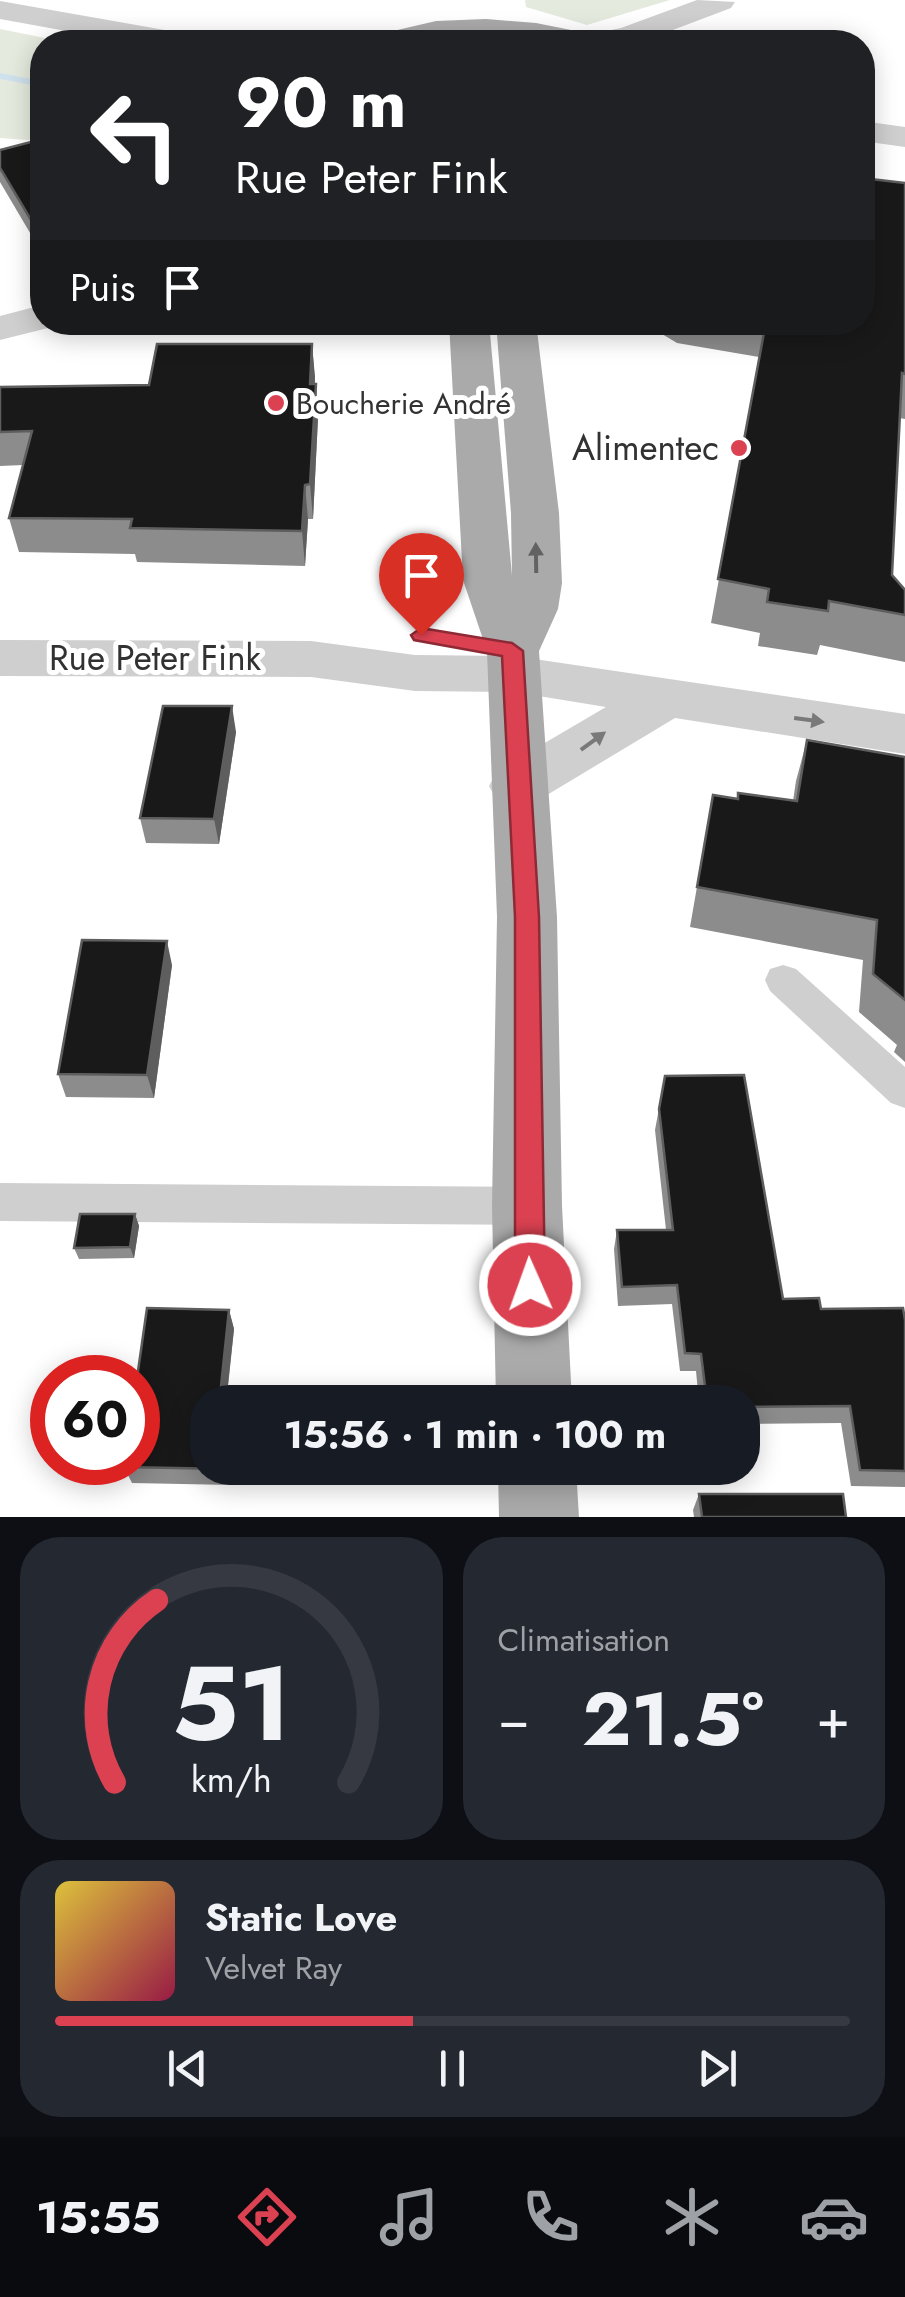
<!DOCTYPE html>
<html lang="fr">
<meta charset="utf-8">
<style>
:root{--surface:#171b24;--page:#242831;--text:#f1f3f6;--muted:#9ea1a6;--line:#363941;--accent:#db4151}
body{margin:0;font-family:Jost,sans-serif;background:var(--page);color:var(--text);height:100vh;display:flex;flex-direction:column;font-size:38px;white-space:nowrap}
*{box-sizing:border-box;margin:0}
p{font-size:32px;color:var(--muted)}
.icon{flex:none;width:55px;height:55px;fill:none;stroke:currentColor;stroke-width:2;stroke-linecap:round;stroke-linejoin:round}
.map{position:relative;height:1517px;overflow:hidden}
.details{display:flex;flex-direction:column;gap:20px;padding:20px;background:#0d0f14;flex:1}
.details>*{flex:none}
.banner{position:absolute;left:30px;top:30px;width:845px;height:305px;border-radius:40px;box-shadow:0 5px 25px #0003;background:#202124;color:#fff;overflow:hidden}
.speed{position:absolute;left:30px;top:1355px;display:flex;gap:20px;font-size:50px;font-weight:700;text-align:center}
.speed>*{display:grid;place-content:center;width:130px;height:130px;border-radius:50%;background:var(--surface);box-shadow:0 5px 25px #0003;line-height:1}
.speed .limit{border:15px solid #d22;background:#fff;color:#111}
.pin{position:absolute;display:grid;place-items:center;width:85px;height:85px;color:#fff;margin:-102px -42px;border-radius:50% 50% 50% 0;rotate:-45deg;box-shadow:0 0 10px #0007}
.pin .icon{rotate:45deg}
.me{position:absolute;width:110px;margin:-55px;rotate:358deg;stroke-linejoin:round;filter:drop-shadow(0 0 8px #0008)}
.turn{display:flex;align-items:center;gap:35px;height:210px;padding:0 40px;font-size:45px}
.turn .icon{width:130px;height:130px;stroke-width:2.5}
.turn b{display:block;font-size:70px;line-height:85px}
.then{display:flex;align-items:center;height:95px;padding:0 40px;background:#0003;gap:20px;font-size:38px}
.big{font-size:75px;font-weight:700;line-height:1.1}
.details .tile{flex:1;display:flex;flex-direction:column;justify-content:center;gap:15px;min-width:0;padding:0 35px;border-radius:40px;background:var(--page)}
.details .dial{align-items:center;gap:0}
.dial svg{height:260px;overflow:visible;fill:none;stroke:var(--line);stroke-width:7;stroke-linecap:round;text-anchor:middle}
.dial text{fill:var(--text);stroke:none}
.song{display:flex;align-items:center;gap:30px}
.cover{width:120px;height:120px;border-radius:15px;background:linear-gradient(135deg,hsl(50 70% 55%),hsl(340 70% 35%))}
.played{height:10px;border-radius:5px;background:linear-gradient(90deg,var(--accent) 45%,var(--line) 45%)}
.keys{display:flex;justify-content:space-around;direction:ltr}
.heat{display:flex;justify-content:space-between;align-items:center;font-size:55px;direction:ltr}
.details .tiles{flex:1;display:grid;gap:20px;grid-template-columns:1fr 1fr}
.tile:last-child{grid-column:span 2}
.trip{position:absolute;left:190px;top:1385px;width:570px;height:100px;border-radius:40px;background:var(--surface);box-shadow:0 5px 25px #0003;font-weight:700;line-height:100px;text-align:center}
.tabs{display:flex;height:160px;justify-content:space-around;align-items:center;background:#090b0e;color:var(--muted)}
.tabs .icon{width:70px;height:70px}
.tabs .current{color:var(--accent)}
.tabs b{font-size:45px;color:var(--text)}
.map>svg:first-child{display:block}
.green{fill:#e5eade}
.lines{fill:none;stroke-linecap:round;stroke-linejoin:round}
.stream{fill:#cfe1ec;fill-rule:evenodd}
.service{fill:#cfcfcf;fill-rule:evenodd}
.minor{fill:#cfcfcf;fill-rule:evenodd}
.primary{fill:#aaa;fill-rule:evenodd}
.wall{fill:#8c8c8c}
.shaded-wall{fill:#5e5e5e}
.building{fill:#191919;stroke:#5e5e5e;stroke-width:2.5}
.oneway{fill:#626262}
.oneway2{fill:#797979}
.route{fill:#db4151;stroke:#8e2a35;stroke-width:2.5}
.poi-dot{fill:#db4151;stroke:#fff;stroke-width:4}
.labels{text-anchor:middle;dominant-baseline:central;stroke-width:10;stroke-linejoin:round;paint-order:stroke}
.far-poi-label{font-size:30px;fill:#323232;stroke:#fff;text-anchor:start}
.poi-label{font-size:35px;fill:#323232;stroke:#fff;text-anchor:end}
.street-label{font-size:35px;fill:#323232;stroke:#fff}
</style>
<div class="map">
<svg width="905" height="1517" viewBox="0 0 905 1517">
<rect width="100%" height="100%" fill="#fff"/>
<g class="green">
<path d="M525,0H670L587,25L526,7Z"/>
<path d="M0,29L65,42H42V141L0,138Z"/>
</g>
<g class="lines">
<path class="stream" d="M0,73L42,81V87L0,79Z"/>
<g class="service">
<path d="M783,965L796,969L905,1067V1108L891,1103L770,991L765,980L770,969Z"/>
<path d="M0,1183L527,1187L542,1192L548,1206L542,1220L527,1225L0,1221Z"/>
</g>
<g class="minor">
<path d="M697,0L735,2L731,8L641,42H582L587,35L621,28Z"/>
<path d="M0,1L176,32L187,35L192,42H127L0,19Z"/>
<path d="M862,121L905,127V147L862,141Z"/>
<path d="M42,305V322H59L56,326L0,340V316Z"/>
<path d="M0,640L311,641L415,655L514,656L905,714V754L675,718L537,801L517,807L497,801L489,786L497,771L606,707L514,692L415,691L311,677L0,676Z"/>
</g>
<g class="primary">
<path d="M486,19L536,23L596,35L601,42L486,38L371,42L376,35L436,21Z"/>
<path d="M449,322H489L512,576L511,513L496,322H536L559,513L562,583L558,609L539,651L557,917L562,1206L572,1402H496L492,1206L497,917L487,651L463,580Z"/>
<path d="M498,1468H576L579,1517H499Z"/>
</g>
</g>
<g class="wall">
<path d="M42,139V242L36,243L0,182V150Z"/>
<path d="M905,183V419L899,418L892,575L905,590V662L820,645L817,655L758,646L760,633L711,623L759,357L677,343L652,328L649,322H862Z"/>
<path d="M312,344L318,418L313,519H308L305,566L137,562L135,554L19,552L9,518L23,465L0,466V387L149,385Z"/>
<path d="M236,732L219,844L146,843L140,818Z"/>
<path d="M807,740L905,757V1062L894,1052L897,1045L859,1012L863,960L690,927L713,795L737,799L793,801L796,781Z"/>
<path d="M172,965L154,1098L66,1097L58,1074Z"/>
<path d="M665,1076L783,1299L821,1309L905,1320V1487L851,1486L841,1423L742,1424V1402H699L696,1371H680L672,1304L618,1306L614,1249L617,1230H666L655,1130Z"/>
<path d="M135,1214L139,1226L134,1258L79,1259L74,1248Z"/>
<path d="M229,1310L234,1329L228,1387L208,1468H234L232,1485L132,1483L124,1467Z"/>
<path d="M699,1494L846,1517H694L693,1510Z"/>
</g>
<g class="shaded-wall">
<path d="M42,217V242L36,243L31,220Z"/>
<path d="M312,344L315,377L313,418L310,384Z"/>
<path d="M316,384L318,418L313,519L310,484Z"/>
<path d="M305,485L308,519L305,566L302,531Z"/>
<path d="M232,706L236,732L219,844L214,819Z"/>
<path d="M167,941L172,965L154,1098L147,1075Z"/>
<path d="M135,1214L139,1226L134,1258L130,1247Z"/>
<path d="M229,1310L234,1329L226,1402L221,1386Z"/>
<path d="M235,1387L240,1402H234Z"/>
<path d="M227,1468H234L232,1485L227,1469Z"/>
</g>
<g class="building">
<path d="M42,139V217L31,220L0,168V150Z"/>
<path d="M862,178L905,183V374L902,373L892,575L905,590V615L829,601L828,611L767,602L769,589L718,579L766,322H862Z"/>
<path d="M157,344H312L310,384H316L310,484L305,485L302,531L130,528L132,519L9,518L32,431L0,432V387L149,385Z"/>
<path d="M163,706H232L214,819L140,818Z"/>
<path d="M807,740L905,757V1000L873,974L877,920L697,887L713,795L738,799V793L797,801Z"/>
<path d="M82,940L167,941L147,1075L58,1074Z"/>
<path d="M744,1075L783,1299L819,1298L821,1309L903,1308L905,1320V1471L860,1470L850,1406L742,1407V1402H707L701,1354L685,1353L677,1285L622,1287L617,1230H673L659,1109L665,1076Z"/>
<path d="M80,1214H135L130,1247L74,1248Z"/>
<path d="M147,1308L229,1310L221,1386L235,1387L234,1402H208V1468L227,1469L124,1467L125,1462H138L137,1378Z"/>
<path d="M699,1494H843L846,1517H702Z"/>
</g>
<defs><path id="oneway-solid" d="M-6-.8H1V-3.2L6.5 0L1 3.2V.8H-6Z" transform="scale(2.5)"/></defs>
<use class="oneway" href="#oneway-solid" transform="translate(536 558) rotate(-91)"/>
<g class="oneway2">
<use href="#oneway-solid" transform="translate(809 720) rotate(8)"/>
<use href="#oneway-solid" transform="translate(593 741) rotate(-36)"/>
</g>
<path class="route" d="M421,628L512,643L523,651L539,917L545,1285L540,1295L530,1299L519,1295L515,1285V917L502,656L414,640L411,635Z"/>
<g class="poi-dot">
<circle cx="276" cy="403" r="10"/>
<circle cx="739" cy="448" r="10"/>
</g>
<g class="labels">
<g class="far-poi-label">
<text x="296" y="403">Boucherie André</text>
</g>
<g class="poi-label">
<text x="719" y="448">Alimentec</text>
</g>
<g class="street-label">
<text x="155" y="658">Rue Peter Fink</text>
</g>
</g>
</svg>
<div class="speed"><div class="limit">60</div></div>
<div class="pin" style="left:421px;top:635px;background:#d93025"><svg class="icon" aria-label="arrive" viewBox="0 0 24 24"><path d="M6 21V4h12l-3 4 3 4H6"/></svg></div>
<svg class="me" style="left:530px;top:1285px" viewBox="-20 -20 40 40"><circle r="17" fill="#db4151" stroke="#fff" stroke-width="3"/><path d="M0-11L8 9 0 5-8 9z" fill="#fff"/></svg>
<div class="trip">15:56 · 1 min · 100 m</div>
<div class="banner">
<div class="turn"><svg class="icon" aria-label="left" viewBox="0 0 24 24"><path d="M17 20v-9H6M10 6l-5 5 5 5"/></svg><div><b>90 m</b>Rue Peter Fink</div></div>
<div class="then">Puis<svg class="icon" aria-label="arrive" viewBox="0 0 24 24"><path d="M6 21V4h12l-3 4 3 4H6"/></svg></div>
</div>
</div>
<section class="details">
<div class="tiles">
<div class="tile dial"><svg viewBox="0 0 100 80">
<path d="M14 69A42 42 0 1 1 86 69"/>
<path d="M14 69A42 42 0 0 1 27 13" stroke="#db4151"/>
<text x="50" y="56" font-size="32" font-weight="700">51</text>
<text x="50" y="72" font-size="11">km/h</text>
</svg></div>
<div class="tile"><p>Climatisation</p>
<div class="heat"><a>−</a><b class="big">21.5°</b><a>+</a></div>
</div>
<div class="tile">
<div class="song"><i class="cover"></i><div><b>Static Love</b><p>Velvet Ray</p></div></div>
<div class="played"></div>
<div class="keys"><svg class="icon" aria-label="previous" viewBox="0 0 24 24"><path d="M18 5L8 12l10 7zM5 5v14"/></svg><svg class="icon" aria-label="pause" viewBox="0 0 24 24"><path d="M8 5v14M16 5v14"/></svg><svg class="icon" aria-label="next" viewBox="0 0 24 24"><path d="M6 5l10 7-10 7zM19 5v14"/></svg></div>
</div>
</div>
</section>
<nav class="tabs">
<b>15:55</b>
<svg class="icon current" aria-label="directions" viewBox="0 0 24 24"><path d="M12 3l9 9-9 9-9-9zM9 14v-3h6M13 9l2 2-2 2"/></svg>
<svg class="icon" aria-label="music" viewBox="0 0 24 24"><path d="M9 18V5l10-2v13"/><circle cx="6" cy="18" r="3"/><circle cx="16" cy="16" r="3"/></svg>
<svg class="icon" aria-label="phone" viewBox="0 0 24 24"><path d="M5 4h4l2 5-3 2q2 4 5 5l2-3 5 2v4C11 20 4 13 5 4z"/></svg>
<svg class="icon" aria-label="climate" viewBox="0 0 24 24"><path d="M12 3v18M4 7l16 10M4 17L20 7"/></svg>
<svg class="icon" aria-label="car" viewBox="0 0 24 24"><path d="M5 17H2v-5l4-1 3-4h7l3 4 3 1v5h-3M9 17h6M6 11h13"/><circle cx="7" cy="17" r="2"/><circle cx="17" cy="17" r="2"/></svg>
</nav>
